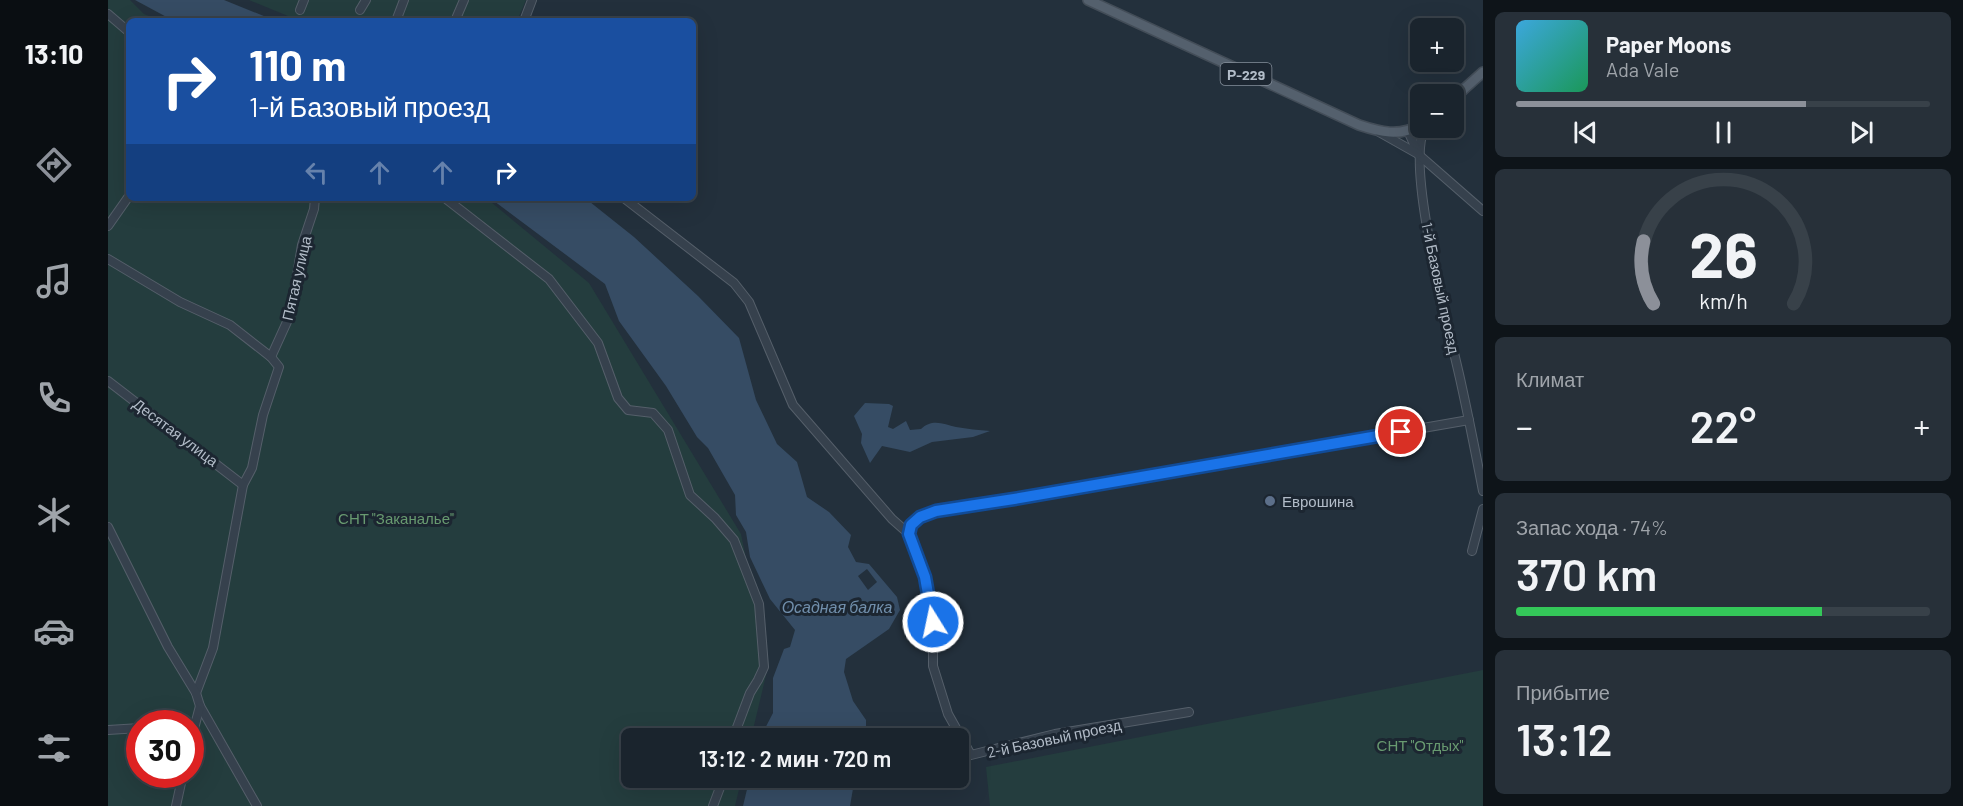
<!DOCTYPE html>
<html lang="ru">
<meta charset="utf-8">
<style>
:root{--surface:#1a242d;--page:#273039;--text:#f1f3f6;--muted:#9fa4aa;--line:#384149;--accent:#8c9099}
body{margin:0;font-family:Barlow,sans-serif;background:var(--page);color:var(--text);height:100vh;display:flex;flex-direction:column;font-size:22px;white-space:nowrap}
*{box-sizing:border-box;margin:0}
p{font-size:20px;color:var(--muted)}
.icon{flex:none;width:33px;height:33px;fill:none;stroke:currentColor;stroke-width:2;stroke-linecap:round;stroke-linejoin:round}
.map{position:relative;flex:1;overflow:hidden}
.details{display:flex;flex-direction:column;gap:12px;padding:12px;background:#0e1419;width:480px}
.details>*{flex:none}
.top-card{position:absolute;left:18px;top:18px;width:570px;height:183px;border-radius:9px;box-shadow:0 6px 24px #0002,0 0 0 2px var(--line);background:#1a4fa0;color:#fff;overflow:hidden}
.buttons{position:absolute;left:1302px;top:18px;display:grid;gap:12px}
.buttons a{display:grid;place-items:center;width:54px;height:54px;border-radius:9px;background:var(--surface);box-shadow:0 6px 24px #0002,0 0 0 2px var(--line);font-size:30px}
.speed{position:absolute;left:18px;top:710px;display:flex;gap:12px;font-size:30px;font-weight:700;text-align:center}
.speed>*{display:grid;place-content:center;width:78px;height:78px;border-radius:50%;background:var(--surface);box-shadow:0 6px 24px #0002,0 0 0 2px var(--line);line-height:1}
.speed .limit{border:9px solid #d22;background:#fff;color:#111}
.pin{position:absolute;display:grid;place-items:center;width:51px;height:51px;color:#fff;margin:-26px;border:3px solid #fff;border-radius:50%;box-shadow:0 2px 6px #0007}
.me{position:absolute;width:66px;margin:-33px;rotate:350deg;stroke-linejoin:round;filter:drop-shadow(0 0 4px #0008)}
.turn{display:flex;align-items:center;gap:21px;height:126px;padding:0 24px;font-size:27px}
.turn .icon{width:78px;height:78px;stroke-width:2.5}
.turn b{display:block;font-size:42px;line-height:51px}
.lanes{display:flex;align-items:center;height:57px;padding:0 24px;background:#0003;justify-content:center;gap:30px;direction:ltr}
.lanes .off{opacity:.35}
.big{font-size:45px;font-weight:600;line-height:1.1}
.details .widget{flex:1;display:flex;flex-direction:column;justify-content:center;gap:9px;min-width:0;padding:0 21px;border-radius:9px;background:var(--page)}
.details .dial{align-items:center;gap:0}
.dial svg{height:156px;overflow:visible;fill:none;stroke:var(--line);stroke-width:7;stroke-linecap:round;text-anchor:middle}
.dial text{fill:var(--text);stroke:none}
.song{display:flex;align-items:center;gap:18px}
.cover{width:72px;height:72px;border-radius:9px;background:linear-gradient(135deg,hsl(200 70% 55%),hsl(150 70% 35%))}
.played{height:6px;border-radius:3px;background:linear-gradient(90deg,var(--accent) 70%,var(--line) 70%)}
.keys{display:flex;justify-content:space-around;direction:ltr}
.heat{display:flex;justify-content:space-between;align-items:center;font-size:33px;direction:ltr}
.charge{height:9px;border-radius:4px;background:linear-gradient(90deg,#34c759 74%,var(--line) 0)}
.trip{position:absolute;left:513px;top:728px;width:348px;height:60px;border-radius:9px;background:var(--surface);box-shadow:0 6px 24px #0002,0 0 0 2px var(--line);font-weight:600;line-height:60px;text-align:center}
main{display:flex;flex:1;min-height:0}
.tab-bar{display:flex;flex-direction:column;width:108px;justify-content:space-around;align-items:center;background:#0a0e12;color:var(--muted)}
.tab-bar .icon{width:42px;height:42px}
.tab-bar .on{color:var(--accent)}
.tab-bar b{font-size:27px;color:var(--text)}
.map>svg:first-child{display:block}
.green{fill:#243d3e;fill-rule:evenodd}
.water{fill:#364c64}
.pier{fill:#23303c}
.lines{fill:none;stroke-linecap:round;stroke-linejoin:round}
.minor-casing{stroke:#555f6a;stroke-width:10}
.major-casing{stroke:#434d58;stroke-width:12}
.minor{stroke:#36414d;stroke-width:8}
.major{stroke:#54606d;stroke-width:9}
.route-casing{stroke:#114b97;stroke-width:15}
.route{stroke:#1a73e8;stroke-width:10}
.service-dot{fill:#5c6f8a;stroke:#1c2631;stroke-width:2}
.labels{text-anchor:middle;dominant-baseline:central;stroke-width:6;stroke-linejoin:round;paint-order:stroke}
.shield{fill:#1c2631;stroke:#858f9b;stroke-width:1.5}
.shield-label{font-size:14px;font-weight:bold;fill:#b2bcc8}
.street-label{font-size:15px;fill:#b2bcc8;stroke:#1c2631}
.poi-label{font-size:15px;fill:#b2bcc8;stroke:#1c2631;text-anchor:start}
.park-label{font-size:15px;fill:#689a70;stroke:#1c2631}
.water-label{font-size:16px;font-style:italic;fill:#718fac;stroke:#1c2631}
</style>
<main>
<nav class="tab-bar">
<b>13:10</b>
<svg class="icon on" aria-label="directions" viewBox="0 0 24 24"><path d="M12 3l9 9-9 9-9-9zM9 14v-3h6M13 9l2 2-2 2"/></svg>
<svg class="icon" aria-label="music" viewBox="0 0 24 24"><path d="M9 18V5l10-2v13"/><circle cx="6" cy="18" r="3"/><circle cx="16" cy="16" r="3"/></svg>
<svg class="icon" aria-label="phone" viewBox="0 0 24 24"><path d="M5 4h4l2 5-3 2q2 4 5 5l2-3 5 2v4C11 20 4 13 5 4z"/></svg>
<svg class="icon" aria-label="climate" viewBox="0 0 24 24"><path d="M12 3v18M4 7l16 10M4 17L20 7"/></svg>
<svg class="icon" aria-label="car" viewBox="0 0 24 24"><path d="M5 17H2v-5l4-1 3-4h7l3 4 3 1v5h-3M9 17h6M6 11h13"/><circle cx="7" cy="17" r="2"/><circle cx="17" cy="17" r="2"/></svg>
<svg class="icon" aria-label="filters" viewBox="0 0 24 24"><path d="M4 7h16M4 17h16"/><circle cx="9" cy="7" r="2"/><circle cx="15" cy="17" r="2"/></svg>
</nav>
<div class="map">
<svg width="1375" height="806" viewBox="0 0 1375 806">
<rect width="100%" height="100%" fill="#23303c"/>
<g class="green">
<path d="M0,0H22L36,14L53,21H21V198H378L481,283L633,534L660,667L643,738H524V777H634L627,806H0ZM32,723H82V774H32Z"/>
<path d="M141,0H418L409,21H192Z"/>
<path d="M1375,670V806H882L878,767Z"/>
</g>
<g class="water">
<path d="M27,0H116L168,21H66Z"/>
<path d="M382,198H477L526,237L590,296L631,338L648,400L669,444L689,462L699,497L721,512L743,535L740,547L748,562L761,564L789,597L792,610L781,629L738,659L736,672L745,701L758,720V738H652L665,713V678L676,649L682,647L687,630L662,599L642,557L638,532L628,515L627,495L600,448L589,437L558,386L511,321L497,284Z"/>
<path d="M757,403L781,404L785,406L780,427L785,429L798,421L802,430L813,429C824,418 836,424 848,427C859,429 871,430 882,431L865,437L824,442L802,452L774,446L762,463L753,443L754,434L746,416Z"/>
<path d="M642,777H747L742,806H635Z"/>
</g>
<path class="pier" d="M759,569L769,582L760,590L750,576Z"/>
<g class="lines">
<g class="minor-casing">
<g id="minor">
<path d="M192,10L196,0"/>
<path d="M252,10L258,0"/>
<path d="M0,14L21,32"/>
<path d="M288,21L296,0"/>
<path d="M347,21L356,0"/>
<path d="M416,21L424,0"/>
<path d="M1317,128C1296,164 1343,336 1353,383C1361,419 1368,455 1375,491"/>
<path d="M1300,131L1311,155L1375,211"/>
<path d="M1271,132L1310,154"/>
<path d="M337,198L441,279L490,343L510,398L520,410L545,413L560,430L582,495L607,518L626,540L651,604L656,667L650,680L642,693L625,738"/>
<path d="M516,198L626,283L641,302L685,405L784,519L801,534L817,577L825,622V666L840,714L863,755L947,734L1081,712"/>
<path d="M0,226L21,196"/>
<path d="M0,259L72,302L122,325L163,357L171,367L155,415L144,468L135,485L105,648L88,693"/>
<path d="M163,357L183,313L194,245L206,209L207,198"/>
<path d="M0,381L135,485"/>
<path d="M0,527L60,647L88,693L92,706L149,806"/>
<path d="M801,534L803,525L812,517L827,511L906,499L1361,420"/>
<path d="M1364,551L1375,509"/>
<path d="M0,730L32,728"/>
<path d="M82,744L92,706"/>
<path d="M68,806L75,774"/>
<path d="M605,806L616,777"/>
</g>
</g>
<g class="major-casing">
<g id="major">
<path d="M980,0L1251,125C1272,132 1292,137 1312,125"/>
<path d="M1346,98L1375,72"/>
</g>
</g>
<use href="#minor" class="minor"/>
<use href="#major" class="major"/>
</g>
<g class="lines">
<g class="route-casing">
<path id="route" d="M825,622L817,577L801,534L803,525L812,517L828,511L906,499L1293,432"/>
</g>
<use href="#route" class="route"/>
</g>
<circle class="service-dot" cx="1162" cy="501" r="6"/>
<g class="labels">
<rect class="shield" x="1112.5" y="63" width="51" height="22" rx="4.5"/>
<g class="shield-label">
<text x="1138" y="74">Р-229</text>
</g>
<g class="street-label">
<text transform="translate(188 278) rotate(-77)">Пятая улица</text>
<text transform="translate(1333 288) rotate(78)">1-й Базовый проезд</text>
<text transform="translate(68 432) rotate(37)">Десятая улица</text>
<text transform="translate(946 738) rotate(-12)">2-й Базовый проезд</text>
</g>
<g class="poi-label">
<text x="1174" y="501">Еврошина</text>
</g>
<g class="park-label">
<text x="288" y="518">СНТ "Заканалье"</text>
<text x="1312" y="745">СНТ "Отдых"</text>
</g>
<g class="water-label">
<text x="729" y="606">Осадная балка</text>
</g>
</g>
</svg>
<div class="buttons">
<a>+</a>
<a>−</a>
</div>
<div class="speed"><div class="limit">30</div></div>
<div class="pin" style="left:1293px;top:432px;background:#d93025"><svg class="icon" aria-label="arrive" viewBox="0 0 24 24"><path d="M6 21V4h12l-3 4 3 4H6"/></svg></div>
<svg class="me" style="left:825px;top:622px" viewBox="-20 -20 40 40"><circle r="17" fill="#1a73e8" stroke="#fff" stroke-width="3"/><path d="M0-11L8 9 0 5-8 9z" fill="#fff"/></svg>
<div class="trip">13:12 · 2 мин · 720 m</div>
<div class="top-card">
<div class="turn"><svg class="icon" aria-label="right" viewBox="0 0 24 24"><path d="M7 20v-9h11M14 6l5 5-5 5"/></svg><div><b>110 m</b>1-й Базовый проезд</div></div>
<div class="lanes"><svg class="icon off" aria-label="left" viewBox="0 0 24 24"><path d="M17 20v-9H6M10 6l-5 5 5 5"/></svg><svg class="icon off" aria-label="ahead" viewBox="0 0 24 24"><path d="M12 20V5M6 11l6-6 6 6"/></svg><svg class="icon off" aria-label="ahead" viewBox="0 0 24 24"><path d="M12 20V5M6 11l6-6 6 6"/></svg><svg class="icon" aria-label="right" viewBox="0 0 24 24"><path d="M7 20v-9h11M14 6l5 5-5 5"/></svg></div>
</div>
</div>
<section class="details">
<div class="widget">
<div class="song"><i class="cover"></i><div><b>Paper Moons</b><p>Ada Vale</p></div></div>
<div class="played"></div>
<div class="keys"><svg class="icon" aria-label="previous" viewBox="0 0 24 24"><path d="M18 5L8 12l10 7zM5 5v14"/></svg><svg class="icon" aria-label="pause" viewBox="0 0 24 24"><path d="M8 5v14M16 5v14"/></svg><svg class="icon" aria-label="next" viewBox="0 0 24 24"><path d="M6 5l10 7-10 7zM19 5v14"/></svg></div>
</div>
<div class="widget dial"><svg viewBox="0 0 100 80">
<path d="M14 69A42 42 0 1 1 86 69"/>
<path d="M14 69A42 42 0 0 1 9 37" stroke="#8c9099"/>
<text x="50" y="56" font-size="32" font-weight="700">26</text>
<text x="50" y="72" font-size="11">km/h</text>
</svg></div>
<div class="widget"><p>Климат</p>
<div class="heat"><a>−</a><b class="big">22°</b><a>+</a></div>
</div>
<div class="widget"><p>Запас хода · 74%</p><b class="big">370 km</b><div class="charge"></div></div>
<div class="widget"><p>Прибытие</p><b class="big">13:12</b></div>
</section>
</main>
